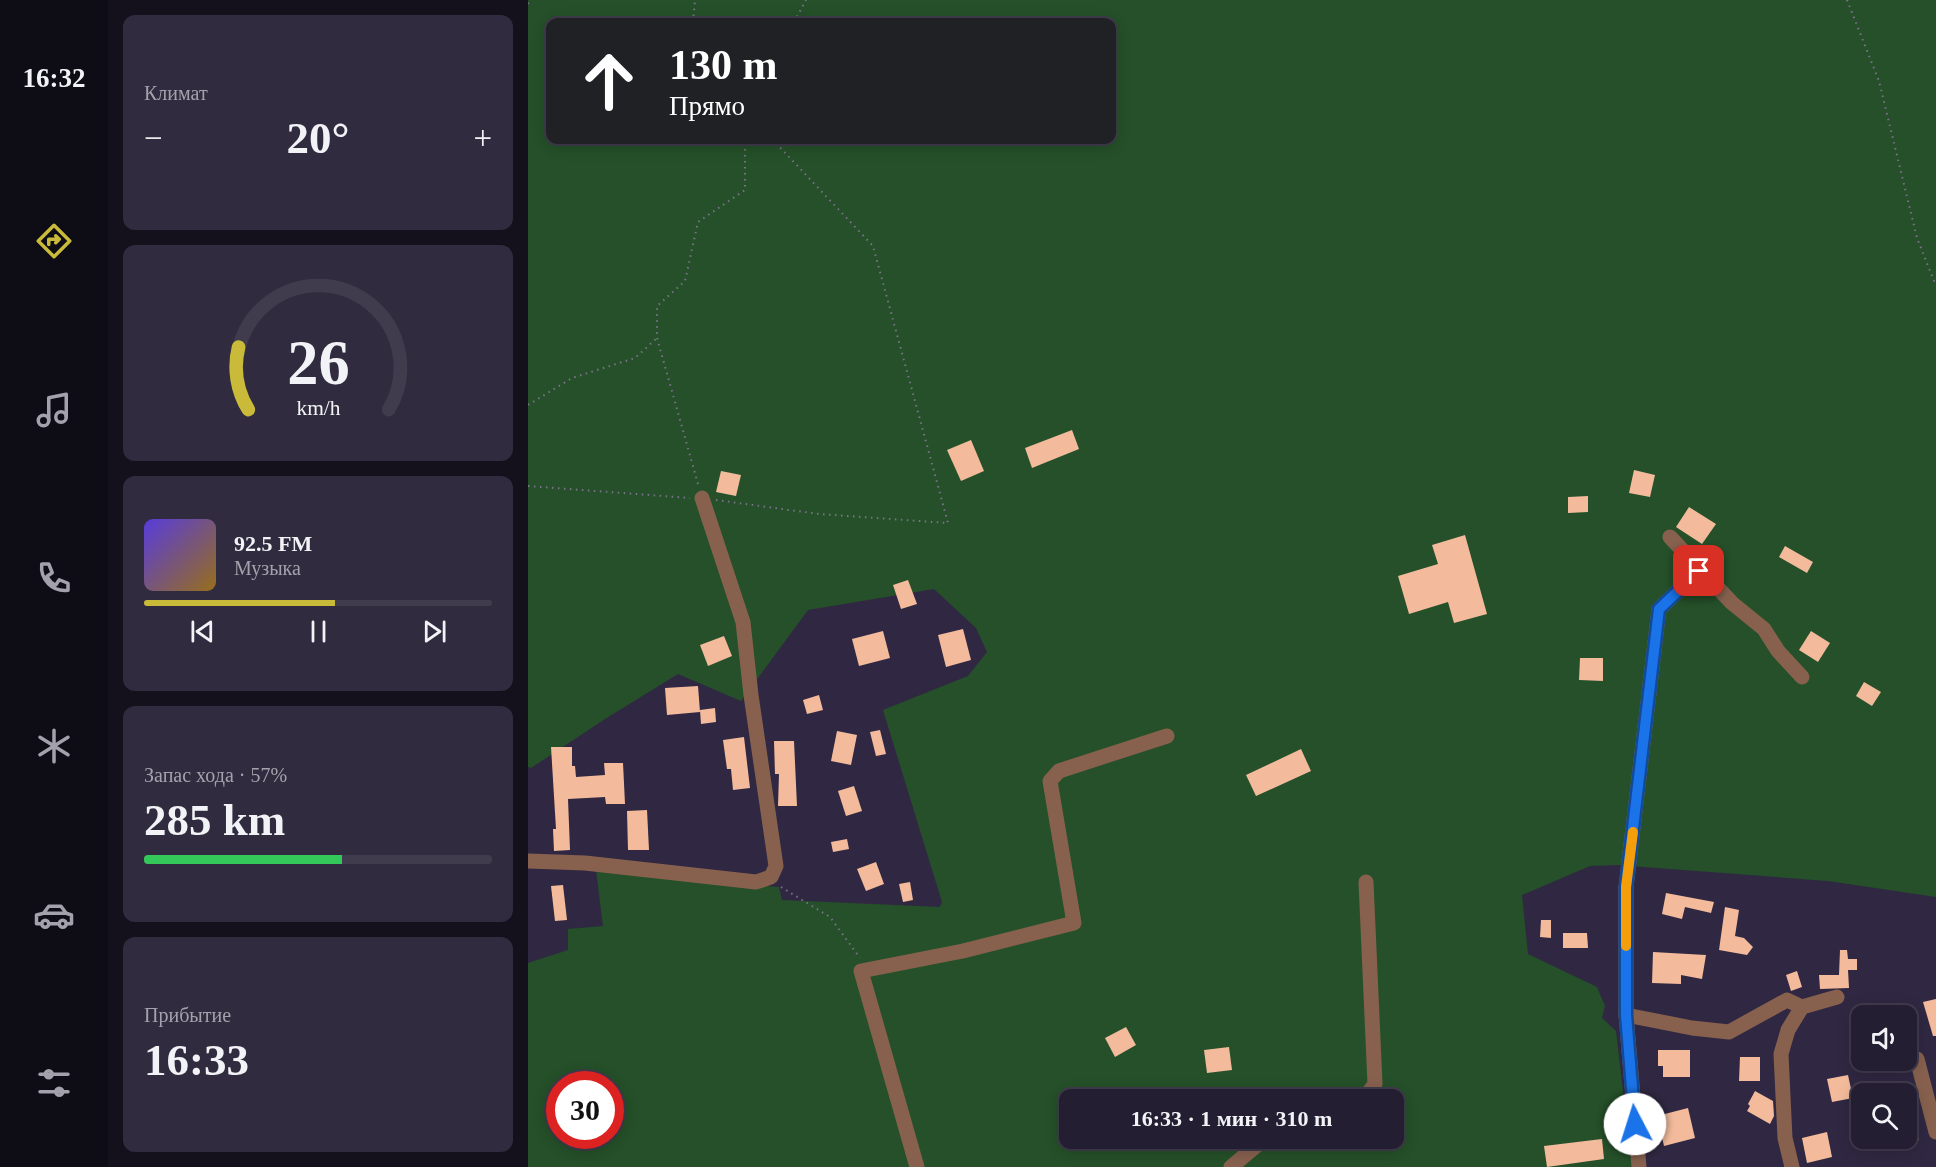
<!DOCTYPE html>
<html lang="ru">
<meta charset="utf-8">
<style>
:root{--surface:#241e32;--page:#302b3e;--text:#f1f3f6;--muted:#a3a2ac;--line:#413c4d;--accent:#caba39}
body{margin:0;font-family:"Times New Roman",serif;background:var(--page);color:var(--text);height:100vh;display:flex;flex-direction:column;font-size:22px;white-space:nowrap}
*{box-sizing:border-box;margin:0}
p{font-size:20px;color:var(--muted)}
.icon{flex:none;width:33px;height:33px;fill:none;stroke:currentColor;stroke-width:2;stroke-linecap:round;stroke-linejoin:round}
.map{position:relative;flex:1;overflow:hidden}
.panel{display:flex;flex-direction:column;gap:15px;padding:15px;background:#14101c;width:420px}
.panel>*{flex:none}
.hud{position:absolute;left:18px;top:18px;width:570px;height:126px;border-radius:12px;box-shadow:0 3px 15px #0003,0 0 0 2px var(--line);background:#202124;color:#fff;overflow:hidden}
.fabs{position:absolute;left:1323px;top:1005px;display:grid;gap:12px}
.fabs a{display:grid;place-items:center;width:66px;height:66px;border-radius:12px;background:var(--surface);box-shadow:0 3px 15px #0003,0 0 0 2px var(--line);font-size:30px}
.speed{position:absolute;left:18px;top:1071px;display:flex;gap:12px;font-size:30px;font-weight:700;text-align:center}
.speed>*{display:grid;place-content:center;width:78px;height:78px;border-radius:50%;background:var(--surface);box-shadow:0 3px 15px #0003,0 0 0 2px var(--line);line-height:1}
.speed .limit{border:9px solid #d22;background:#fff;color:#111}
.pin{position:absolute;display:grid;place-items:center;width:51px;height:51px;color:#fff;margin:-26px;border-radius:12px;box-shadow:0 3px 9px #0006}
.me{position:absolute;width:66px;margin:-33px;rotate:355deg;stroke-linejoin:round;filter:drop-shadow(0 0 4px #0008)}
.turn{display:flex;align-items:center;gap:21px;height:126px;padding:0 24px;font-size:27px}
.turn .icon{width:78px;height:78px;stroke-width:2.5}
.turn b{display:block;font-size:42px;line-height:51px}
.big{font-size:45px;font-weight:700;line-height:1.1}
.panel .card{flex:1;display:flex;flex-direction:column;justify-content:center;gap:9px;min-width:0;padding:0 21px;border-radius:12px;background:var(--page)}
.panel .dial{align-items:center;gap:0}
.dial svg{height:156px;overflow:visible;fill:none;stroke:var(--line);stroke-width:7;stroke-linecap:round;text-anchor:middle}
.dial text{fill:var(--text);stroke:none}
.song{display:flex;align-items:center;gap:18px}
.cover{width:72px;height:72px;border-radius:9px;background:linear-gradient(135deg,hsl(250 70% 55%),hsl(40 70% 35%))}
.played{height:6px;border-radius:3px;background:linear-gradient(90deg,var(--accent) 55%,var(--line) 55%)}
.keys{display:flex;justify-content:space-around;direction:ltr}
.heat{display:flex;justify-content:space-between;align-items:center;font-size:33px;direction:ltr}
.charge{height:9px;border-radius:4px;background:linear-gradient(90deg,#34c759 57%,var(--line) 0)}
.trip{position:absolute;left:531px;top:1089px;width:345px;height:60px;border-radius:12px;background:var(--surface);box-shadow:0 3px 15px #0003,0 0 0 2px var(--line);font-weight:700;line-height:60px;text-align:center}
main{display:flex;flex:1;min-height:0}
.dock{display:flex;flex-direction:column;width:108px;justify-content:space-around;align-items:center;background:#0e0c14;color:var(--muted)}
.dock .icon{width:42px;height:42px}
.dock .selected{color:var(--accent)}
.dock b{font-size:27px;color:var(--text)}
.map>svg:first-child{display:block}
.green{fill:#255029;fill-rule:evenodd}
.building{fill:#f3bb9c}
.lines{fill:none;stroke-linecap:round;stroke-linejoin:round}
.path{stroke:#7a738a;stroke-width:2;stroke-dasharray:1.5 4.5;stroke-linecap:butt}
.minor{stroke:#87614e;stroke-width:15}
.route-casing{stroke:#114b97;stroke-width:15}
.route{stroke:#1a73e8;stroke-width:10}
.slow{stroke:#f59e0b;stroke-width:10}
</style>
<main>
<nav class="dock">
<b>16:32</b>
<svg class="icon selected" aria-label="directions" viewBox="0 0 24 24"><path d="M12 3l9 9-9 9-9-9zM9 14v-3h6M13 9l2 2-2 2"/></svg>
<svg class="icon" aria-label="music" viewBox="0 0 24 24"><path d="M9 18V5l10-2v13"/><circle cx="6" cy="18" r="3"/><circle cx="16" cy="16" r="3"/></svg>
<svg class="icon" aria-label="phone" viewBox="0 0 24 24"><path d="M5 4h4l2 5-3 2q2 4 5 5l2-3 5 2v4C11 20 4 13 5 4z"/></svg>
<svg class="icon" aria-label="climate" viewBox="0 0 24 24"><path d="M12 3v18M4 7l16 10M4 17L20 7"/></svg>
<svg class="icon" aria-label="car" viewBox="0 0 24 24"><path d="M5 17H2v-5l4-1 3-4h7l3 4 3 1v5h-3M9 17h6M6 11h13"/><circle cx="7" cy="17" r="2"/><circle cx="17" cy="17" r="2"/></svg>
<svg class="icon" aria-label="filters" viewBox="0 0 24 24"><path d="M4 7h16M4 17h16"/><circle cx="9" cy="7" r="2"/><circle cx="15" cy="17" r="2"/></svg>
</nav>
<section class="panel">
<div class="card"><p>Климат</p>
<div class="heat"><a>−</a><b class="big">20°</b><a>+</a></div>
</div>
<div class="card dial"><svg viewBox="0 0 100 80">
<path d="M14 69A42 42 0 1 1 86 69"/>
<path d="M14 69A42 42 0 0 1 9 37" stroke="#caba39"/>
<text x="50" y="56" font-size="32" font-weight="700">26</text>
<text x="50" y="72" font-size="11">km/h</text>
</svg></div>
<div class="card">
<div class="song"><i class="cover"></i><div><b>92.5 FM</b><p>Музыка</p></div></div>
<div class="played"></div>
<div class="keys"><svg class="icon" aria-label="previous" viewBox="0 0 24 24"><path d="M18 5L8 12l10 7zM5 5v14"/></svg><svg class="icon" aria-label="pause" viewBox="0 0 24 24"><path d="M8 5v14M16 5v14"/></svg><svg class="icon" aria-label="next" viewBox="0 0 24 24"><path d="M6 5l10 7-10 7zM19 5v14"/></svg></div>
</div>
<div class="card"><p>Запас хода · 57%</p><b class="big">285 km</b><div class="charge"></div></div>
<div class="card"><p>Прибытие</p><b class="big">16:33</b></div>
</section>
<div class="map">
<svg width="1408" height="1167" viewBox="0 0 1408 1167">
<rect width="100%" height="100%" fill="#302842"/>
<path class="green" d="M0,0H1408V897L1300,881L1089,865L1062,866L994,895L1000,954L1069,987L1077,1006L1074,1018L1088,1031L1104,1167H0V963L40,950V929L75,926L68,870L251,887L254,900L412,907L414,902L355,710L440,676L459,652L448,628L406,589L280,610L213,701L150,674L77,719L3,768L0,767ZM22,22H584V140H22ZM32,1084H82V1136H32ZM542,1100H866V1138H542Z"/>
<g class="building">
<path d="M544,430L551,449L504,468L497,448Z"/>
<path d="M443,440L456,471L433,481L419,450Z"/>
<path d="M1106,470L1127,475L1122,497L1101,493Z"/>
<path d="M193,471L213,475L208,496L188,492Z"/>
<path d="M1060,496V512L1040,513V497Z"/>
<path d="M1161,507L1188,524L1174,544L1148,527Z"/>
<path d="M937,535L959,614L926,623L920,602L881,614L870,576L910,564L904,545Z"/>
<path d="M1257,546L1285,562L1279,573L1251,557Z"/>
<path d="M380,580L389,604L373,609L365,585Z"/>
<path d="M435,629L443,660L418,667L410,635Z"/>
<path d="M355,631L362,658L331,666L324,639Z"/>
<path d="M1283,631L1302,643L1290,662L1271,650Z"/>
<path d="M196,636L204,656L180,666L172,645Z"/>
<path d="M1052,658H1075V681L1051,680Z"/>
<path d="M1336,682L1353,692L1344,706L1328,696Z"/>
<path d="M170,686L172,712L139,715L137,688Z"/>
<path d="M291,695L295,710L279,714L275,700Z"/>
<path d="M187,708L188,722L173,724L172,710Z"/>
<path d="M352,730L358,754L348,756L342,732Z"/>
<path d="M309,731L329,735L323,765L303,761Z"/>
<path d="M216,737L222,788L205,790L203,769H199L195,740Z"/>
<path d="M246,741H266L269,806H250L251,774H247Z"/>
<path d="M23,747H44V766H47L48,777L77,775L76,763H95L97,804H78L77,797L40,799L42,850L26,851L25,829H28Z"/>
<path d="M773,749L783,771L728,796L718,775Z"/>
<path d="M326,786L334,811L318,816L310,791Z"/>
<path d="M119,810L121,850H100L99,811Z"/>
<path d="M319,839L321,849L305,852L303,842Z"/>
<path d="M348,862L356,884L338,891L329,869Z"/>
<path d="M382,882L385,900L375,902L371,884Z"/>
<path d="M35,885L39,920L27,921L23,886Z"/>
<path d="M1138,893L1186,902L1183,913L1157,907L1154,919L1134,914Z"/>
<path d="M1197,907L1211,910L1207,936L1216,938L1225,947L1219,955L1191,950Z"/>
<path d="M1013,920H1023V938L1012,937Z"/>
<path d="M1035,933H1059L1060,948H1035Z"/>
<path d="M1312,950H1319L1320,959H1329V970H1320L1321,988L1292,989L1291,975H1311Z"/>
<path d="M1125,952L1178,955L1174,979L1153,975V984L1124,983Z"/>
<path d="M1269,971L1274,987L1263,991L1258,975Z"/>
<path d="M1408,999V1036H1405L1395,1002Z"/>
<path d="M598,1027L608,1045L587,1057L577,1038Z"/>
<path d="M701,1047L704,1070L679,1073L676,1050Z"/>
<path d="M1130,1050H1162V1077H1135V1066H1130Z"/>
<path d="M1212,1057H1232V1081H1211Z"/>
<path d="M1320,1075L1325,1098L1304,1102L1299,1079Z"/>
<path d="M1227,1091L1245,1101L1246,1116L1242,1124L1219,1111L1222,1106L1220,1104Z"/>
<path d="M1378,1105H1382L1391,1140L1378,1143Z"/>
<path d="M1160,1108L1167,1138L1136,1146L1129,1116Z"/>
<path d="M1299,1132L1304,1157L1279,1163L1274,1138Z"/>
<path d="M1074,1139L1076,1159L1019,1167L1016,1146Z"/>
</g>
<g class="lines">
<g class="path">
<path d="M1319,0L1351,81L1389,238L1408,286"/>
<path d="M0,4L1,0"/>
<path d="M165,22L167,0"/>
<path d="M266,22L278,0"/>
<path d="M0,405L44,378L107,358L129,338"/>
<path d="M170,484L129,338V306L157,281L170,222L217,190V140"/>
<path d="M0,486L162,498"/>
<path d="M188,500L291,514L420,523L345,246L245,140"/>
<path d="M253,887L302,917L332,958"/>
</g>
<g class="minor">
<path d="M1142,537L1204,603L1236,629L1250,651L1274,677"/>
<path d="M0,861L57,863L228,882L243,877L248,866L223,695L215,622L174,498"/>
<path d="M1098,1015L1164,1028L1201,1032L1259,1000L1274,1007"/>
<path d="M1389,1059L1408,1132"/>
<path d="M835,1100L847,1084L838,882"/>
<path d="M389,1167L333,971L435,951L546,923L522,781L531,771L639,736"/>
<path d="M703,1167L734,1141L740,1138"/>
<path d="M1111,1167L1098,1015V887L1131,609L1171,571"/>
<path d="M1264,1167L1257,1138L1253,1054L1260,1030L1274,1007L1309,997"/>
</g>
</g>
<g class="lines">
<g class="route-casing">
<path id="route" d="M1107,1124L1098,1015V887L1131,609L1171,571"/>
</g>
<use href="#route" class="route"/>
<path class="slow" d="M1098,946V887L1105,832"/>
</g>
</svg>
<div class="fabs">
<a><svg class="icon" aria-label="sound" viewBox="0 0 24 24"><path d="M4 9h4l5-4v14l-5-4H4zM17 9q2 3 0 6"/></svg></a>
<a><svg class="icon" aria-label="search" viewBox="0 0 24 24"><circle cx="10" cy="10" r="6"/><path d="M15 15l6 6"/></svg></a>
</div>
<div class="speed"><div class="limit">30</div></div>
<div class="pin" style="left:1171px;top:571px;background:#d93025"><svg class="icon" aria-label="arrive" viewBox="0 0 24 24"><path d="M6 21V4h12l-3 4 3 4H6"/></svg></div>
<svg class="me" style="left:1107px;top:1124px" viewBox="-20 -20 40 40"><circle r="19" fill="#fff"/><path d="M0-13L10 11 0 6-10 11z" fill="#1a73e8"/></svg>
<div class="trip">16:33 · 1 мин · 310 m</div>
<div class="hud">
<div class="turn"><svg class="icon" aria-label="ahead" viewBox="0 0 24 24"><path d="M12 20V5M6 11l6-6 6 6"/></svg><div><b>130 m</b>Прямо</div></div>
</div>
</div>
</main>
